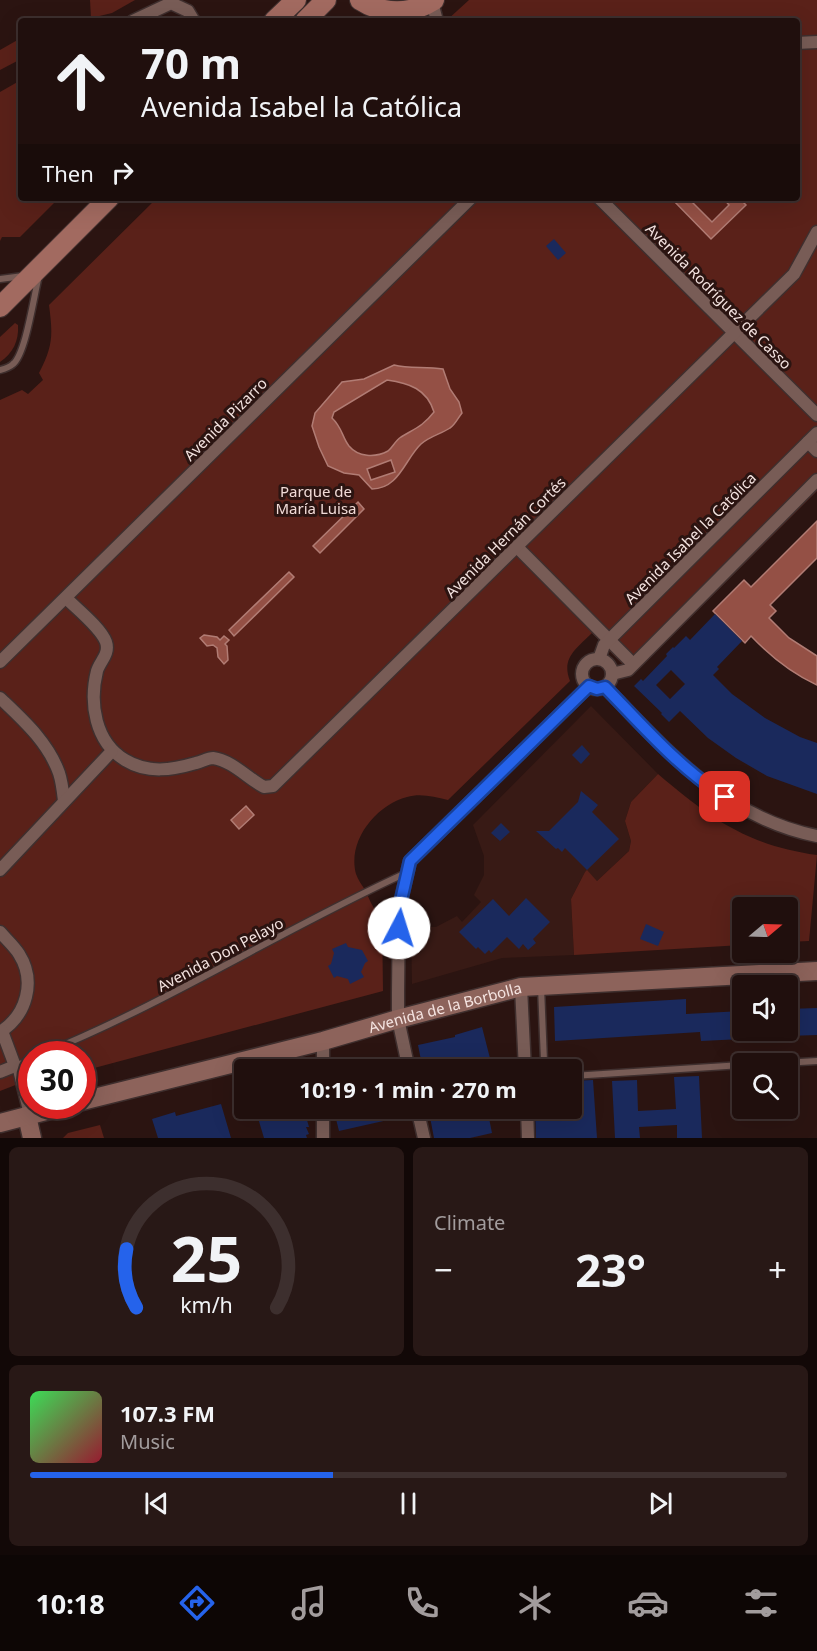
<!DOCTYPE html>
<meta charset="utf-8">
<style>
:root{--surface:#200f0d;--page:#281816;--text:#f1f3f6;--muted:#a29c9d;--line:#3d2f2e;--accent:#2563eb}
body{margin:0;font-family:"Noto Sans",sans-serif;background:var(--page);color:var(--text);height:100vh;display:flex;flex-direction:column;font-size:22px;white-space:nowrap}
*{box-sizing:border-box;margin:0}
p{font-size:20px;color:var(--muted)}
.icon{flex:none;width:33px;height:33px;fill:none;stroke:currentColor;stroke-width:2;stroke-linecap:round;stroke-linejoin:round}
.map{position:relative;height:1138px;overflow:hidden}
.sheet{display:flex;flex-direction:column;gap:9px;padding:9px;background:#120807;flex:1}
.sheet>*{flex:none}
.top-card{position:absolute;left:18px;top:18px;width:782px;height:183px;border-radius:6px;box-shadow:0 6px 24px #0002,0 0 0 2px var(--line);background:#200f0d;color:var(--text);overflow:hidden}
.needle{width:39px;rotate:71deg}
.buttons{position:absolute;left:732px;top:897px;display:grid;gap:12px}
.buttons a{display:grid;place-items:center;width:66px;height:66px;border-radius:6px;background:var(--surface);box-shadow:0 6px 24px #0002,0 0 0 2px var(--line);font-size:30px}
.speed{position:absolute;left:18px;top:1041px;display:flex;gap:12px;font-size:30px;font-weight:700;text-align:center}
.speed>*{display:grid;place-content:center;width:78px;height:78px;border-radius:50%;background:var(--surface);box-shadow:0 6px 24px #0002,0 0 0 2px var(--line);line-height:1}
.speed .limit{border:9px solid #d22;background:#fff;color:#111}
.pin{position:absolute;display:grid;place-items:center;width:51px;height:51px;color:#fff;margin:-26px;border-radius:12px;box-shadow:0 3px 9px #0006}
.me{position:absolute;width:66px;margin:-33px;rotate:5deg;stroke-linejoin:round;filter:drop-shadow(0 0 4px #0008)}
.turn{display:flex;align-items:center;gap:21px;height:126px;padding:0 24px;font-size:27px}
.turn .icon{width:78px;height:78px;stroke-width:2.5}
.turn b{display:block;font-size:42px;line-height:51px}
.then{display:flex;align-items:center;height:57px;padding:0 24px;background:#0003;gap:12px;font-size:22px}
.big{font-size:45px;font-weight:700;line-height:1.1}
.sheet .card{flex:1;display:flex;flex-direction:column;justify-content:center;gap:9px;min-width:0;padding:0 21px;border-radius:9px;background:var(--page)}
.sheet .dial{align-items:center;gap:0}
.dial svg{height:156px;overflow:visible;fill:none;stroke:var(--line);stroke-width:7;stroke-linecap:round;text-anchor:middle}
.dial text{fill:var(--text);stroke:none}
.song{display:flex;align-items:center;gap:18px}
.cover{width:72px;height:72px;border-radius:9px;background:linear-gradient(135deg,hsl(130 70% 55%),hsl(350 70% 35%))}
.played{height:6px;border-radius:3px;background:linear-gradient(90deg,var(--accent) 40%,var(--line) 40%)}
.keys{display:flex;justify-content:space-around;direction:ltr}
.heat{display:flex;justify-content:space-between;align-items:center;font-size:33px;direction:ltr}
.sheet .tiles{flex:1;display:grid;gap:9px;grid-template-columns:1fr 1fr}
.card:last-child{grid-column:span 2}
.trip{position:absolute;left:234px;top:1059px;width:348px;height:60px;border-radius:6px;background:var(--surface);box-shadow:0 6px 24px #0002,0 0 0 2px var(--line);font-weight:700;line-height:60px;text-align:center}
.tabs{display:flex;height:96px;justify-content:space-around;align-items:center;background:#0d0605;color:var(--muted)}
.tabs .icon{width:42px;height:42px}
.tabs .selected{color:var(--accent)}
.tabs b{font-size:27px;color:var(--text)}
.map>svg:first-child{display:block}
.built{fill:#381a15}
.green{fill:#5a2119}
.water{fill:#945045;stroke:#b17c74;stroke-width:1.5;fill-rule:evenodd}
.building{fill:#1a295c;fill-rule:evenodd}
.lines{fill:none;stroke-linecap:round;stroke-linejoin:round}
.lane-casing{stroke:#3f2f2e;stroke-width:9}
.street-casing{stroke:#3f2f2e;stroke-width:15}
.secondary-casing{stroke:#3f2f2e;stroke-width:21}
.primary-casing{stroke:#3f2f2e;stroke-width:22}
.lane{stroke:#785c56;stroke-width:6}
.street{stroke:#785c56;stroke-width:12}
.secondary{stroke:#8d635b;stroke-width:18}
.primary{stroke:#a26a60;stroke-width:20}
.route-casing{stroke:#184099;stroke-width:15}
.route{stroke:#2563eb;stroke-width:10}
.labels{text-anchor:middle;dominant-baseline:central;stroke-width:6;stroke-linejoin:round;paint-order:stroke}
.street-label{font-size:15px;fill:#f4e3e0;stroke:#2b1411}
.park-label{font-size:15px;fill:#f1dbd7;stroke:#2b1411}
</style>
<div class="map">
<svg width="817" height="1138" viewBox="0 0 817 1138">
<rect width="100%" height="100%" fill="#2b1411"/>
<path class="built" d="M591,706L658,774L631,802L625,821L631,841L629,851L597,881L587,871L585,872L571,899L574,955L502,958L412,984L411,926L436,927L457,916L462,922L481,902L474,895L484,875V856L473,825Z"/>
<g class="green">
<path d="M90,0H135L112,13L91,18Z"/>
<path d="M469,0H817V491L633,675L592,633C576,649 561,658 570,681L448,800C434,797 421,793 407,797C376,805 347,841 356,874C358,880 362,885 365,890C370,900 373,910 382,918L383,991L83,1071L82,1054H32L31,1079L0,1091V400L22,390L28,394L43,380L39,373C53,346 53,335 49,305L157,198H796V21H446Z"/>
<path d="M21,38V59L0,70V50Z"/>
<path d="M21,80V198H59L20,237H2L0,241V92Z"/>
<path d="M15,323L18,325C19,341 13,353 0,362V337Z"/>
<path d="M658,774C711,819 747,845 817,855L809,941L788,942V908H742V945L574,955L571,899L585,872L587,870L597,881L629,851L631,841L625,821L631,802Z"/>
<path d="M100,1125L104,1138H63L68,1133Z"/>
</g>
<g class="water">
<path d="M671,198H688L712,222L729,205L723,198H739L746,205L711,239Z"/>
<path d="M394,365C410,369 426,366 443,369L450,389L459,402L462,413C458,418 455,425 450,428C441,434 430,436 421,444C405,459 399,489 372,489L359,475L344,473L328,466L319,447L312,426L315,413L342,382L364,379ZM387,380C409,383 427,389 434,412C423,426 416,428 401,437C395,441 393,447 388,451C375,458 358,457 349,446C342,437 342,427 332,418L334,412ZM391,460L395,472L371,480L367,469Z"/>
<path d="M358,502L364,509L320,553L313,546Z"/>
<path d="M817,521V558L770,605L776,611L769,618L789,638L817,656V685C791,673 771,657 751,636L745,643L713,611L744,580L751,587Z"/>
<path d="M289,572L294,577L234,636L229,630Z"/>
<path d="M204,635L217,637L220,640L224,636L229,640L225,644L227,646L228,660L224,664L218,657L217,648L213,645L207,646L200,638Z"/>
<path d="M246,806L254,815L239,829L231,820Z"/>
</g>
<g class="building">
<path d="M554,239L566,253L558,260L546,246Z"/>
<path d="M715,614L742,641L717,667L719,669L713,675L732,694L765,718L800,737L817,743V794L767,776L736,758L708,738L680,711L669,722L661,714L662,713L634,686L641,679L643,681L667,656L666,654L673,647L674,648L686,636L690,640ZM671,670L685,684L670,699L656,685Z"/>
<path d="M582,745L590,754L581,764L572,755Z"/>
<path d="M581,791L598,805L592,812L619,839L587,870L565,848L562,852L558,848L556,849L536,831H549L578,802Z"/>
<path d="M501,823L510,832L500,841L491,833Z"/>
<path d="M526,898L550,922L533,939L536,943L528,950L523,944L519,949L507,937L491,953L489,950L485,954L478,947L476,949L459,932L493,899L509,916Z"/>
<path d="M646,924L664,932L658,946L640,939Z"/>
<path d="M346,943L348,947L362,950L368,961L365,963L361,972L364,977L350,984L348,979L337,976L334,978L328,966L331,964L334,953L332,949Z"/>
<path d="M686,999V1014L742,1011V1039L701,1041L700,1032L555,1041L554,1007Z"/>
<path d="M817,1008V1035L788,1036V1009Z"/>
<path d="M482,1027L493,1070H423L418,1045L455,1037V1035Z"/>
<path d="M372,1058L375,1070H339V1066Z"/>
<path d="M699,1076L702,1138H677V1125L639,1127L640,1138H615L612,1081L637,1080L638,1111L676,1109L674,1077Z"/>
<path d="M593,1080L597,1138H536L535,1108H572V1081Z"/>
<path d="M221,1104L231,1138H158L152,1119L175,1112L176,1116Z"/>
<path d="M255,1108H278L279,1112L291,1108H305L309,1120H307L309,1127H306L309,1134L306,1135L307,1138H264Z"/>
<path d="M337,1108H409L410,1115L339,1131L336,1119L339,1116Z"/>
<path d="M432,1108H487L492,1133L470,1138H434L430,1117H433Z"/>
</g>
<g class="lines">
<g class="lane-casing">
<g id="lane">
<path d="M0,279L23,276"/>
<path d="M0,370C4,369 10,367 13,364C26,354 34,294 39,276"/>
<path d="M541,987L544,1061L548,1070"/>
<path d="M42,1054C168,1003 283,929 406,873"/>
<path d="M766,1064L817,1061"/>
<path d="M572,1076L742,1065"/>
<path d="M27,1115L15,1066L32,1059"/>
</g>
</g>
<g class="street-casing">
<g id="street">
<path d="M432,2L437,21"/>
<path d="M133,21L171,3L188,11L194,21"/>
<path d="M796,43L817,42"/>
<path d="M599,198L817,415"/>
<path d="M808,442L817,451"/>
<path d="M517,547L633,664"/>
<path d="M66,598C77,609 101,628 106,642C110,654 100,661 97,671C89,703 95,742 125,760C148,774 172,770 196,763C201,762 208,758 213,758C233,761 247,778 264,787L273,786L794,274L817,232"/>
<circle cx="597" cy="674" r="15"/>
<path d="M599,659L604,645L817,433"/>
<path d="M0,662L471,198"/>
<path d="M612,674L628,670L817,480"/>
<path d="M605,687C666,750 725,818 817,836"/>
<path d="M0,698C23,720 48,742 59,773C62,782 63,792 64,801"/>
<path d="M0,870L112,751"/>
<path d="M0,932C6,939 14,946 19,954C36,981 27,1015 0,1032"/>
<path d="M521,987L525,1070"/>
<path d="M323,1041V1070"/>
<path d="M409,1070L398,1019V992L399,908L410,861L589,686"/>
<path d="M0,1072L15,1066L2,1031"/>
<path d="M323,1108V1138"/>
<path d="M417,1108L424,1138"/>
<path d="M527,1108L528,1138"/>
</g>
</g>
<g class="secondary-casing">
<g id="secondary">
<path id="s1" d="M82,1101L323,1041L398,1019L521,987L817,971"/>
<path d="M27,1116L32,1138"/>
<path d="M0,1123L65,1106"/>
</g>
</g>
<g class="primary-casing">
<g id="primary">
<path d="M360,0C383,15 411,15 434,0"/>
<path d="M274,21L296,0"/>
<path d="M305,21L326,0"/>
<path d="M0,307L109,198"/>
</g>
</g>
<use href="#lane" class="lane"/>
<use href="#street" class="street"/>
<use href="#secondary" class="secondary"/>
<use href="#primary" class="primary"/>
</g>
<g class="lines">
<g class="route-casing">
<path id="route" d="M399,928V909L410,861L589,686L597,689L605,687C643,726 679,768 725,797"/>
</g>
<use href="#route" class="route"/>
</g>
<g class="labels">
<g class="street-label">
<text transform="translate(719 296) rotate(45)">Avenida Rodríguez de Casso</text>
<text transform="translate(225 419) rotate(-45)">Avenida Pizarro</text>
<text transform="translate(505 537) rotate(-45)">Avenida Hernán Cortés</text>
<text transform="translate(690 538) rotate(-45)">Avenida Isabel la Católica</text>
<text transform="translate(220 954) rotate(-28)">Avenida Don Pelayo</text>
<text stroke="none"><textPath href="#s1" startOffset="375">Avenida de la Borbolla</textPath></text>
</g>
<g class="park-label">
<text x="316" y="491">Parque de<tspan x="316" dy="17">María Luisa</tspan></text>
</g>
</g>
</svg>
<div class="buttons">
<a><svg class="needle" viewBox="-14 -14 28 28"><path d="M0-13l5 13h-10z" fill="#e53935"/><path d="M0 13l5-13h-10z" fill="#a29c9d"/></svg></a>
<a><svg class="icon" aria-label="sound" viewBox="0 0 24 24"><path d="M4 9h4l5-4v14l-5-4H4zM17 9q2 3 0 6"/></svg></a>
<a><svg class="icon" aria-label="search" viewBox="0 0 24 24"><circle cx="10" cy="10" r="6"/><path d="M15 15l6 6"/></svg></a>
</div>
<div class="speed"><div class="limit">30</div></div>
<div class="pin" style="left:725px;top:797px;background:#d93025"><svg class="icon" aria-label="arrive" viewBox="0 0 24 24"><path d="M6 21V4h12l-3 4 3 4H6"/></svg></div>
<svg class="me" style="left:399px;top:928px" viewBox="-20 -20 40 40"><circle r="19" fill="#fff"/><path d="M0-13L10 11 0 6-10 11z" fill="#2563eb"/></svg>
<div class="trip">10:19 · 1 min · 270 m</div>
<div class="top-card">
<div class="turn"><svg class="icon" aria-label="ahead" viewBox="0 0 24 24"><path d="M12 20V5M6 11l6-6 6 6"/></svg><div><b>70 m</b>Avenida Isabel la Católica</div></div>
<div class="then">Then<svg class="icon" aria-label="right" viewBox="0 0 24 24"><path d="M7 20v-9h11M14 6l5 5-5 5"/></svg></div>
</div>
</div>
<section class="sheet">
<div class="tiles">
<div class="card dial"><svg viewBox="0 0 100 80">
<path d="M14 69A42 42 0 1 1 86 69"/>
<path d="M14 69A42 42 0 0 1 9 39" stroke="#2563eb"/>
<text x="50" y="56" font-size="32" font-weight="700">25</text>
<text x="50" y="72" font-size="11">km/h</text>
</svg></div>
<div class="card"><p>Climate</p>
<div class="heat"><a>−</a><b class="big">23°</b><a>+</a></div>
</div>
<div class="card">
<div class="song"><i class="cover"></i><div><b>107.3 FM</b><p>Music</p></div></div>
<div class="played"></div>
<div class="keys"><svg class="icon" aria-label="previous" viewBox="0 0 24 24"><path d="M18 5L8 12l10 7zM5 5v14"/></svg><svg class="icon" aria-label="pause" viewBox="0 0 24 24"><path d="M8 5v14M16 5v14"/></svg><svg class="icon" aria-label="next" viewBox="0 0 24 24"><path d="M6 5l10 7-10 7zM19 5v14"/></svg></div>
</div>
</div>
</section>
<nav class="tabs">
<b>10:18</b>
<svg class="icon selected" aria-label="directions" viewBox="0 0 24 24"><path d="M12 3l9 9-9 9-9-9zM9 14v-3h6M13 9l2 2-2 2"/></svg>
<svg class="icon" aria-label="music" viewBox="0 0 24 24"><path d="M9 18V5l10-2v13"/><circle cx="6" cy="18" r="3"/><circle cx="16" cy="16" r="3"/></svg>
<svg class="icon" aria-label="phone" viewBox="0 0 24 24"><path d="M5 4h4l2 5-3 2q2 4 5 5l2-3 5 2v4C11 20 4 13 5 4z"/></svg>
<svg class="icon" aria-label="climate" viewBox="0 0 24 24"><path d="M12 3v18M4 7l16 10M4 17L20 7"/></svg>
<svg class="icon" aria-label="car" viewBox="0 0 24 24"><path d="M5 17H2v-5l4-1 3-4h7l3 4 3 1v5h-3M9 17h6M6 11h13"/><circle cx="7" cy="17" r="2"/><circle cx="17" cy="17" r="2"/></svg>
<svg class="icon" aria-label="filters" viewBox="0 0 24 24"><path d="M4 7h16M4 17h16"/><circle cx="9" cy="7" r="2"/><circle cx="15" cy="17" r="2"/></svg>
</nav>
